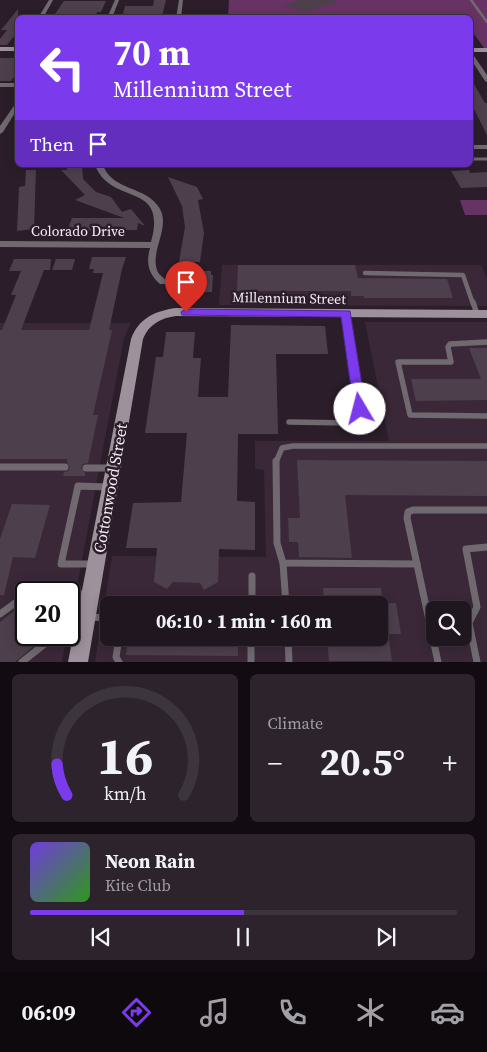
<!DOCTYPE html>
<meta charset="utf-8">
<style>
:root{--surface:#201620;--page:#2d232d;--text:#f1f3f6;--muted:#a29fa5;--line:#3d353e;--accent:#7c3aed}
body{margin:0;font-family:"Source Serif 4",serif;background:var(--page);color:var(--text);height:100vh;display:flex;flex-direction:column;font-size:19px;white-space:nowrap}
*{box-sizing:border-box;margin:0}
p{font-size:16px;color:var(--muted)}
.icon{flex:none;width:28px;height:28px;fill:none;stroke:currentColor;stroke-width:2;stroke-linecap:round;stroke-linejoin:round}
.map{position:relative;height:662px;overflow:hidden}
.drawer{display:flex;flex-direction:column;gap:12px;padding:12px;background:#120c12;flex:1}
.drawer>*{flex:none}
.hud{position:absolute;left:15px;top:15px;width:458px;height:152px;border-radius:8px;box-shadow:0 2px 12px #0003,0 0 0 1px var(--line);background:#7c3aed;color:#fff;overflow:hidden}
.tools{position:absolute;left:426px;top:601px;display:grid;gap:10px}
.tools a{display:grid;place-items:center;width:45px;height:45px;border-radius:8px;background:var(--surface);box-shadow:0 2px 12px #0003,0 0 0 1px var(--line);font-size:25px}
.speed{position:absolute;left:15px;top:581px;display:flex;gap:10px;font-size:25px;font-weight:700;text-align:center}
.speed>*{display:grid;place-content:center;width:65px;height:65px;border-radius:50%;background:var(--surface);box-shadow:0 2px 12px #0003,0 0 0 1px var(--line);line-height:1}
.speed .limit{border:2px solid #111;border-radius:8px;background:#fff;color:#111}
.pin{position:absolute;display:grid;place-items:center;width:42px;height:42px;color:#fff;margin:-51px -21px;border-radius:50% 50% 50% 0;rotate:-45deg;box-shadow:0 0 5px #0007}
.pin .icon{rotate:45deg}
.me{position:absolute;width:55px;margin:-28px;rotate:352deg;stroke-linejoin:round;filter:drop-shadow(0 0 4px #0008)}
.turn{display:flex;align-items:center;gap:18px;height:105px;padding:0 15px;font-size:22px}
.turn .icon{width:65px;height:65px;stroke-width:2.5}
.turn b{display:block;font-size:35px;line-height:42px}
.then{display:flex;align-items:center;height:48px;padding:0 15px;background:#0003;gap:10px;font-size:19px}
.big{font-size:38px;font-weight:700;line-height:1.1}
.drawer .tile{flex:1;display:flex;flex-direction:column;justify-content:center;gap:8px;min-width:0;padding:0 18px;border-radius:8px;background:var(--page)}
.drawer .dial{align-items:center;gap:0}
.dial svg{height:130px;overflow:visible;fill:none;stroke:var(--line);stroke-width:7;stroke-linecap:round;text-anchor:middle}
.dial text{fill:var(--text);stroke:none}
.song{display:flex;align-items:center;gap:15px}
.cover{width:60px;height:60px;border-radius:8px;background:linear-gradient(135deg,hsl(260 70% 55%),hsl(110 70% 35%))}
.played{height:5px;border-radius:2px;background:linear-gradient(90deg,var(--accent) 50%,var(--line) 50%)}
.keys{display:flex;justify-content:space-around;direction:ltr}
.heat{display:flex;justify-content:space-between;align-items:center;font-size:28px;direction:ltr}
.drawer .tiles{flex:1;display:grid;gap:12px;grid-template-columns:1fr 1fr}
.tile:last-child{grid-column:span 2}
.trip{position:absolute;left:100px;top:596px;width:288px;height:50px;border-radius:8px;background:var(--surface);box-shadow:0 2px 12px #0003,0 0 0 1px var(--line);font-weight:700;line-height:50px;text-align:center}
.menu{display:flex;height:80px;justify-content:space-around;align-items:center;background:#0d090d;color:var(--muted)}
.menu .icon{width:35px;height:35px}
.menu .on{color:var(--accent)}
.menu b{font-size:22px;color:var(--text)}
.map>svg:first-child{display:block}
.built{fill:#3a2838;fill-rule:evenodd}
.green{fill:#673364}
.building{fill:#4e3f4c}
.lines{fill:none;stroke-linecap:round;stroke-linejoin:round}
.lane-far4{stroke:#706a70;stroke-width:2.5}
.lane-far3{stroke:#706a70;stroke-width:3}
.lane-far2{stroke:#706a70;stroke-width:4.5}
.lane-far1{stroke:#706a70;stroke-width:5.5}
.lane{stroke:#706a70;stroke-width:7}
.street{fill:#706a70;fill-rule:evenodd}
.secondary{fill:#9d929c;fill-rule:evenodd}
.route{fill:#7c3aed;stroke:#51269a}
.labels{text-anchor:middle;dominant-baseline:central;stroke-width:5;stroke-linejoin:round;paint-order:stroke}
.street-label{font-size:14px;fill:#f5ecf4;stroke:#2b1e2a}
.near-street-label{font-size:16px;fill:#f5ecf4;stroke:#2b1e2a}
</style>
<div class="map">
<svg width="487" height="662" viewBox="0 0 487 662">
<rect width="100%" height="100%" fill="#2b1e2a"/>
<g class="built">
<path d="M222,265H481L487,278V306L219,305Z"/>
<path d="M365,322H487V662H95L112,556L266,557L264,470L255,469V441H389ZM109,605H379V638H109ZM435,610H462V638H435Z"/>
<path d="M0,323H131L124,338L69,628V592H26V635H67L62,662H0Z"/>
</g>
<g class="green">
<path d="M229,0H487V48H484L470,28V18H228Z"/>
<path d="M460,200H487V215H465Z"/>
</g>
<g class="building">
<path d="M154,0H166L162,16L122,18L125,6H153Z"/>
<path d="M300,0H336V2L305,12L283,5Z"/>
<path d="M64,1H106L101,12H97L95,18L53,17Z"/>
<path d="M18,9V31L7,45H0V39L7,30H1Z"/>
<path d="M0,58H18V77H14L11,81H0Z"/>
<path d="M470,77L485,103H487V135L470,101Z"/>
<path d="M67,165H82L83,179L96,192L111,197L122,212L131,209L145,226L138,223L137,230L67,231L72,218H124L75,200L85,195L61,170H67Z"/>
<path d="M26,170H36L34,229L17,231L19,187L25,186Z"/>
<path d="M469,170L470,173L487,172V187L461,188L451,171Z"/>
<path d="M168,177L197,187L203,199L198,200L204,233L200,262H179L185,227L182,206Z"/>
<path d="M92,257H126L122,269L109,330H112L93,415H98L96,425L88,463L83,464L81,468L85,473V476H63L64,472L68,471L70,467L67,462V459H0V330H2L16,295H11L21,271H9L14,259H51L50,270H44L21,330H89L103,273H93L94,269H89Z"/>
<path d="M56,259H75L72,270H52Z"/>
<path d="M238,265H355L358,278L447,279L453,298H364V296H351V291H237Z"/>
<path d="M193,271H211V275H213L212,292H196L197,284H192Z"/>
<path d="M231,325L325,326L328,354H276L278,434H238L237,501L255,502V550L219,549L218,582L204,590L200,583L173,582L167,589L154,582L157,548H126L133,503L181,502L187,433H145L156,357H163L166,332H195L193,358H201L198,397H228Z"/>
<path d="M469,348H487V400L416,401L411,379H481Z"/>
<path d="M297,460L487,461V496L345,495L352,558L299,557L298,542H289L288,518H300Z"/>
<path d="M12,504L50,505L35,558L13,557L4,595H0V539Z"/>
<path d="M323,588H381L383,603H396L401,634H388L392,661H329L327,638H379V605H324Z"/>
<path d="M26,602V635H47L15,662H0V622Z"/>
<path d="M128,638H238V656L126,655Z"/>
</g>
<g class="lines">
<path class="lane-far4" d="M471,0L487,22"/>
<path class="lane-far3" d="M470,159H487"/>
<path class="lane-far2" d="M365,273L463,275L473,304"/>
<g class="lane-far1">
<path d="M473,302L477,314"/>
<path d="M487,342L450,344L448,347L451,362H398L410,415L487,416"/>
<path d="M289,422L352,423L360,414L346,314"/>
<path d="M276,462L282,448L293,446H487"/>
</g>
<g class="lane">
<path d="M276,461L277,543L283,563L417,564"/>
<path d="M0,467H65"/>
<path d="M86,468H111"/>
<path d="M283,563L286,605"/>
<path d="M94,564H61L78,486L107,487"/>
<path d="M252,576V605"/>
<path d="M69,594H86"/>
<path d="M0,614L26,595"/>
<path d="M89,617L109,618"/>
<path d="M56,635L80,636"/>
<path d="M119,638L116,657L119,662"/>
<path d="M251,638V662"/>
<path d="M288,638L289,662"/>
<path d="M22,662L56,635"/>
<path d="M438,662L407,518L408,512L413,510H487"/>
<path d="M477,662L469,623L477,607L466,549L487,547"/>
</g>
<g class="street">
<path d="M49,0H53L43,18H38Z"/>
<path d="M115,0H119L112,18H107Z"/>
<path d="M179,0H183L181,18H176Z"/>
<path d="M470,52L472,53L487,75V82L485,81L470,58Z"/>
<rect x="0" y="83" width="18" height="4"/>
<path d="M18,100V108L3,132L0,134V126Z"/>
<rect x="470" y="145" width="17" height="4"/>
<path d="M95,165H103C113,192 146,185 160,209C171,229 147,255 159,274C162,277 165,279 168,282L166,284H160C148,273 146,263 150,248L0,247V241L151,242C168,180 111,207 95,165Z"/>
</g>
<g class="secondary">
<rect x="0" y="47" width="18" height="4"/>
<rect x="470" y="48" width="17" height="4"/>
<path d="M176,308L487,310V318L176,316C161,318 149,324 143,339L88,662H68L131,339C139,318 155,311 176,308Z"/>
</g>
</g>
<path class="route" d="M186,309L350,311L366,409L365,412H355L354,409L341,317L182,315L181,312Z"/>
<g class="labels">
<g class="street-label">
<text x="78" y="231">Colorado Drive</text>
<text transform="translate(289 298) rotate(1)">Millennium Street</text>
</g>
<g class="near-street-label">
<text transform="translate(110 488) rotate(-80)">Cottonwood Street</text>
</g>
</g>
</svg>
<div class="tools">
<a><svg class="icon" aria-label="search" viewBox="0 0 24 24"><circle cx="10" cy="10" r="6"/><path d="M15 15l6 6"/></svg></a>
</div>
<div class="speed"><div class="limit">20</div></div>
<div class="pin" style="left:186px;top:312px;background:#d93025"><svg class="icon" aria-label="arrive" viewBox="0 0 24 24"><path d="M6 21V4h12l-3 4 3 4H6"/></svg></div>
<svg class="me" style="left:360px;top:409px" viewBox="-20 -20 40 40"><circle r="19" fill="#fff"/><path d="M0-13L10 11 0 6-10 11z" fill="#7c3aed"/></svg>
<div class="trip">06:10 · 1 min · 160 m</div>
<div class="hud">
<div class="turn"><svg class="icon" aria-label="left" viewBox="0 0 24 24"><path d="M17 20v-9H6M10 6l-5 5 5 5"/></svg><div><b>70 m</b>Millennium Street</div></div>
<div class="then">Then<svg class="icon" aria-label="arrive" viewBox="0 0 24 24"><path d="M6 21V4h12l-3 4 3 4H6"/></svg></div>
</div>
</div>
<section class="drawer">
<div class="tiles">
<div class="tile dial"><svg viewBox="0 0 100 80">
<path d="M14 69A42 42 0 1 1 86 69"/>
<path d="M14 69A42 42 0 0 1 8 50" stroke="#7c3aed"/>
<text x="50" y="56" font-size="32" font-weight="700">16</text>
<text x="50" y="72" font-size="11">km/h</text>
</svg></div>
<div class="tile"><p>Climate</p>
<div class="heat"><a>−</a><b class="big">20.5°</b><a>+</a></div>
</div>
<div class="tile">
<div class="song"><i class="cover"></i><div><b>Neon Rain</b><p>Kite Club</p></div></div>
<div class="played"></div>
<div class="keys"><svg class="icon" aria-label="previous" viewBox="0 0 24 24"><path d="M18 5L8 12l10 7zM5 5v14"/></svg><svg class="icon" aria-label="pause" viewBox="0 0 24 24"><path d="M8 5v14M16 5v14"/></svg><svg class="icon" aria-label="next" viewBox="0 0 24 24"><path d="M6 5l10 7-10 7zM19 5v14"/></svg></div>
</div>
</div>
</section>
<nav class="menu">
<b>06:09</b>
<svg class="icon on" aria-label="directions" viewBox="0 0 24 24"><path d="M12 3l9 9-9 9-9-9zM9 14v-3h6M13 9l2 2-2 2"/></svg>
<svg class="icon" aria-label="music" viewBox="0 0 24 24"><path d="M9 18V5l10-2v13"/><circle cx="6" cy="18" r="3"/><circle cx="16" cy="16" r="3"/></svg>
<svg class="icon" aria-label="phone" viewBox="0 0 24 24"><path d="M5 4h4l2 5-3 2q2 4 5 5l2-3 5 2v4C11 20 4 13 5 4z"/></svg>
<svg class="icon" aria-label="climate" viewBox="0 0 24 24"><path d="M12 3v18M4 7l16 10M4 17L20 7"/></svg>
<svg class="icon" aria-label="car" viewBox="0 0 24 24"><path d="M5 17H2v-5l4-1 3-4h7l3 4 3 1v5h-3M9 17h6M6 11h13"/><circle cx="7" cy="17" r="2"/><circle cx="17" cy="17" r="2"/></svg>
</nav>
